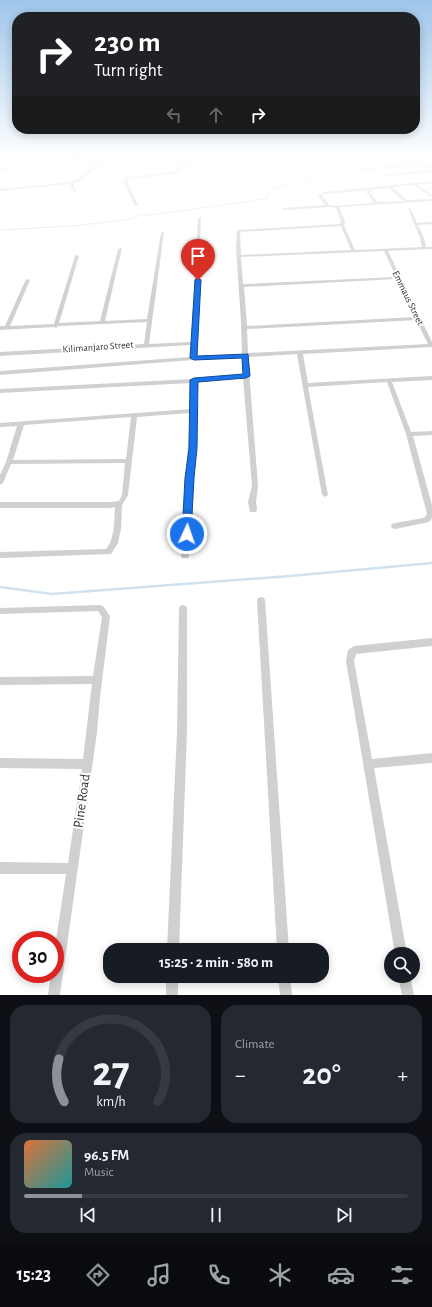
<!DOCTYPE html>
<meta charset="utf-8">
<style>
:root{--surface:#171b24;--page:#242831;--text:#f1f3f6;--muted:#9ea1a6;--line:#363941;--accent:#8c9099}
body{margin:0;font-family:"Alegreya Sans",sans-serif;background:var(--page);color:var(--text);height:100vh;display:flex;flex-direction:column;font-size:15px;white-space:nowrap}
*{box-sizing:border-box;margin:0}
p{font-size:13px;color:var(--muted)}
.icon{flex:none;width:22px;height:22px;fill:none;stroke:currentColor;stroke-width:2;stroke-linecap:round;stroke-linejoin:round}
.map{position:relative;height:995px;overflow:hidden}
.drawer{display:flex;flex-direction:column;gap:10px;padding:10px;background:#0d0f14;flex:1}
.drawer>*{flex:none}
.top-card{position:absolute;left:12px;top:12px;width:408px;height:122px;border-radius:16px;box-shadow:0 2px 10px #0003;background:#202124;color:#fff;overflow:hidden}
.fabs{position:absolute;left:384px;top:947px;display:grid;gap:8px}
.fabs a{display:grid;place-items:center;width:36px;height:36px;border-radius:50%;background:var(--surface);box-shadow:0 2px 10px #0003;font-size:20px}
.speed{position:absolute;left:12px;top:931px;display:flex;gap:8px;font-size:20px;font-weight:700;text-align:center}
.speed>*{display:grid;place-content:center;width:52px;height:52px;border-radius:50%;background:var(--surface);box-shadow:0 2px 10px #0003;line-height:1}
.speed .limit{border:6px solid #d22;background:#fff;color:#111}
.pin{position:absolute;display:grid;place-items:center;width:34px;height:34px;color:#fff;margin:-41px -17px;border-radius:50% 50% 50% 0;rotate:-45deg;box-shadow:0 0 4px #0007}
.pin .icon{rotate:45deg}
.me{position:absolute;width:44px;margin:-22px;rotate:3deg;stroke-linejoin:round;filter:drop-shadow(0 0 3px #0008)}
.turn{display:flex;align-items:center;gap:14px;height:84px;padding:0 16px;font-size:18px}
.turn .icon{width:52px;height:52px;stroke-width:2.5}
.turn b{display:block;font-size:28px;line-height:34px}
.lanes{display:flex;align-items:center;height:38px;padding:0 16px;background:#0003;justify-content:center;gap:20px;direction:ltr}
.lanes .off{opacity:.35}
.big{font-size:30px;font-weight:700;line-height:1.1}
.drawer .widget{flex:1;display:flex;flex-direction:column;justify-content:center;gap:6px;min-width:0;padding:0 14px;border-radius:16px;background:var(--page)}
.drawer .dial{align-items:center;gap:0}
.dial svg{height:104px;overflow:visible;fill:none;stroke:var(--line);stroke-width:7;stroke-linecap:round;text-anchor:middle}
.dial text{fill:var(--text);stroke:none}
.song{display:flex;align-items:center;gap:12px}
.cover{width:48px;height:48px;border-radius:6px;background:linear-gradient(135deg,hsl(20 70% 55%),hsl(180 70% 35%))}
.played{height:4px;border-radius:2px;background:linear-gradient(90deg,var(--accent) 15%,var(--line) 15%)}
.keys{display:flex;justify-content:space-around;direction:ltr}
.heat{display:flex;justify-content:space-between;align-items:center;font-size:22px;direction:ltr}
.drawer .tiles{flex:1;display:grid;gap:10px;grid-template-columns:1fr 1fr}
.widget:last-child{grid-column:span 2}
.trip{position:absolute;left:103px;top:943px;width:226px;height:40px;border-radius:16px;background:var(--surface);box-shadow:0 2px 10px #0003;font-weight:700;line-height:40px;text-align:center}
.dock{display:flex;height:64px;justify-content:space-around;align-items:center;background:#090b0e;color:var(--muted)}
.dock .icon{width:28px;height:28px}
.dock .current{color:var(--accent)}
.dock b{font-size:18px;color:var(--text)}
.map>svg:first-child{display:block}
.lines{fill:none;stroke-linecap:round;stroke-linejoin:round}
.stream-far1{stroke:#cfe2ee;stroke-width:1}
.stream{stroke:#cfe2ee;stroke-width:2.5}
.street{fill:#d0d0d0;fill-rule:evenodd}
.route{fill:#1a73e8;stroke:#114b97}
.labels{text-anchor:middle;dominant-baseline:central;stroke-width:4;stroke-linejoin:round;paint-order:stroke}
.far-street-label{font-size:10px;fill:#333;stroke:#fff}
.near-street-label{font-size:14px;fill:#333;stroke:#fff}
</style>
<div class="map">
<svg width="432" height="995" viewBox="0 0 432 995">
<rect width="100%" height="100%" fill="#fff"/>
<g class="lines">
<g class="stream-far1">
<path d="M397,156L432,158"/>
<path d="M0,230L72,226L127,220L141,215H152L266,199L269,191L286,184H305C307,181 309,176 312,174C328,164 368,159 387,156"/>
</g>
<path class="stream" d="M0,587L52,594L290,576L432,563"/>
<g class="street">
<path d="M15,156H39L0,159V157Z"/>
<path d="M106,156H109L105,160L122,163L120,164L103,162L78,182L73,183L76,193H74L70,184L0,191V189L62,183L76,180L98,163L73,160L72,158L100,161Z"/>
<path d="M194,156H197L188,165L175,174L128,179L127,181L138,205L135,206L123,181L126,177L173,172L183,165L149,162L148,160L185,163Z"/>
<path d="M415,163L425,164L432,169V172L386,176L384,175L430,170L423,166L415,165L356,171L354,170Z"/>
<path d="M6,167L9,168L0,173V171Z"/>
<path d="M432,181V183L417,185L432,195L431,197L413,185L392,187L407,200L432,199V201L339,207L345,221L344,225L355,250L422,247L420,238L408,208L411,209L417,223L432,222V224L418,225L424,238L426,247H432V249L388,251L432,342V347L303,354L308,383L432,376V380L392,382L411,432L432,431V435L413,436L432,505V518L429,522L395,529L392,528L391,526L392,524L395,523L424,518L427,514L406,434L387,382L308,387L328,495L325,497L322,495L297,354L248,357L258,486L256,502L257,510L256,512H250L248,502L252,486L243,378L197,382C197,440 193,498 189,556L188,558H182L181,556L190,413L137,417L128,495L122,505L121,529L118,543L111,554L0,558V552L106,549C115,539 114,520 115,507L110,508H0V502H110L119,501L122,495L125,463L11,464L3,483L0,485V475L6,462L17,426L0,427V423L191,409V383L0,393V389L194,379L243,375V357L193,360L0,375V371L190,357L191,345L0,356V352L144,344L147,322L58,326L56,328L54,327L0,330V326H5L26,279L30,280L10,326L54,324L75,256L77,255L79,256L59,323L100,321L118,249L122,248L105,321L147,319L161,233L164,232L149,344L191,342L198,218L201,217L196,342L198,343L196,344V356L242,354L241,321L236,248L237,230L340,224L341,221L336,208L328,207L284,210L282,209L284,208L325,205L318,195L325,192ZM389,188L403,201L377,202L370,192L374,189ZM369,190L366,192L374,203L335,206L329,205L322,195L326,194ZM341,226L351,250L241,255L240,232ZM384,251L396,277L243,284L241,257ZM397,279L415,317L247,326L244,287ZM416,320L428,344L248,353L247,329ZM131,417L126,459L13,460L24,425Z"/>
<path d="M261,597L264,598L265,600L289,950H277L257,600L258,598Z"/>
<path d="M100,605L103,606L110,616L100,697L97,732L60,995H48L51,974H55V947L66,874H0V862L68,863L82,769L0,768V758L83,759L92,684L0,685V677L93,676L102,617L98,611L0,614V608Z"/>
<path d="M183,605L186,606L187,608V732L179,950H167L177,732L179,608L180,606Z"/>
<path d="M432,638V646L356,654L354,661L372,759L432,753V763L374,768L407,954H395L346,661L348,650L354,646Z"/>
<rect x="166" y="976" width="12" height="19"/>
<path d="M278,976H290L292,995H280Z"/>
<path d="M398,976H410L414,995H402Z"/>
</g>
</g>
<linearGradient id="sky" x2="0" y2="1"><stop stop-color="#9ec6ea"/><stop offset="0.53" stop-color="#fff"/><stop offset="1" stop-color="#fff" stop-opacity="0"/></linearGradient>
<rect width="432" height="296" fill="url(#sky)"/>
<path class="route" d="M198,278L201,280L197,356L248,354L250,376L246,378L198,382L197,448L194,478L191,534L187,537L182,534L185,478L189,448L190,380L194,378L243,374L242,358L194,360L190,358L195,280Z"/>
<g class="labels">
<g class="far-street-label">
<text transform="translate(408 298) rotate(64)">Emmaus Street</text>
<text transform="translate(98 347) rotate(-4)">Kilimanjaro Street</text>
</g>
<g class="near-street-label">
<text transform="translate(82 801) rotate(-82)">Pine Road</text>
</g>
</g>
</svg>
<div class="fabs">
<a><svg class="icon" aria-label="search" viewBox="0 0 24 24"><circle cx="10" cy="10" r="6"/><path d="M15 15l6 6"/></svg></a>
</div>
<div class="speed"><div class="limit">30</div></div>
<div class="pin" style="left:198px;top:280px;background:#d93025"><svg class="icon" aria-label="arrive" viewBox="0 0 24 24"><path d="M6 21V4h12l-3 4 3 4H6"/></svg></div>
<svg class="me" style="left:187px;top:534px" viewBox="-20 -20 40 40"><circle r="17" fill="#1a73e8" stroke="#fff" stroke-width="3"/><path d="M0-11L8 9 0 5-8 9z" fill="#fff"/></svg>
<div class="trip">15:25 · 2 min · 580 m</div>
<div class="top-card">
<div class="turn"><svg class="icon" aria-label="right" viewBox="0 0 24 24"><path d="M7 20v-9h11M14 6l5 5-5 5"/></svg><div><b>230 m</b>Turn right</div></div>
<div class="lanes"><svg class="icon off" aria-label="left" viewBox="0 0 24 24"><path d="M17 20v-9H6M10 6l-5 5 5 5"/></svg><svg class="icon off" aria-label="ahead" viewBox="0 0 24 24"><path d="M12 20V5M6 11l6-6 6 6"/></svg><svg class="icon" aria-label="right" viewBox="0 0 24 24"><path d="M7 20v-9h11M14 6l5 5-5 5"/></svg></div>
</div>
</div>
<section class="drawer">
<div class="tiles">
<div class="widget dial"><svg viewBox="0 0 100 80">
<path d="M14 69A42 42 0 1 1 86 69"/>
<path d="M14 69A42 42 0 0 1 10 36" stroke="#8c9099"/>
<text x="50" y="56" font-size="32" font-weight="700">27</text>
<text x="50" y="72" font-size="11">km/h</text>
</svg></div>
<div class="widget"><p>Climate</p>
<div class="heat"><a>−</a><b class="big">20°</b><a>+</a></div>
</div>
<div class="widget">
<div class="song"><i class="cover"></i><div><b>96.5 FM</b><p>Music</p></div></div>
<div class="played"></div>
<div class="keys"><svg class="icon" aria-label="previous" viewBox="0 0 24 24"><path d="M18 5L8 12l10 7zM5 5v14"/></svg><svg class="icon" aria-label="pause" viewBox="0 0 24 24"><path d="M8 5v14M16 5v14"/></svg><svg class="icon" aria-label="next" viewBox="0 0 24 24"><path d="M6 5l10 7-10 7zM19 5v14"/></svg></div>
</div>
</div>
</section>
<nav class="dock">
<b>15:23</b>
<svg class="icon current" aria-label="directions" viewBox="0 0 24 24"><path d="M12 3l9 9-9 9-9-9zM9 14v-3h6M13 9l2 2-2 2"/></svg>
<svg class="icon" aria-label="music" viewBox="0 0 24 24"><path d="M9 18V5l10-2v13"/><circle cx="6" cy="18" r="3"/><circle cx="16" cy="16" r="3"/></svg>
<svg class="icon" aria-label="phone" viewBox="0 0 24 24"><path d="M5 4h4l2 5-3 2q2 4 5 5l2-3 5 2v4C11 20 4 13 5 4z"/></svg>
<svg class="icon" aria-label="climate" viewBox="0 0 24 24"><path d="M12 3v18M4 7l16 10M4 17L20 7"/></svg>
<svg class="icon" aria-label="car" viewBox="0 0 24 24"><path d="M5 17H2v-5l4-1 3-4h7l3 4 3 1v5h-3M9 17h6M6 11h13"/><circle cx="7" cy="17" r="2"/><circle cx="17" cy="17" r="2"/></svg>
<svg class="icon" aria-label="filters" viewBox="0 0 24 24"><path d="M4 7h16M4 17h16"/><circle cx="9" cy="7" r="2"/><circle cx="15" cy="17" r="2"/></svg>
</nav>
